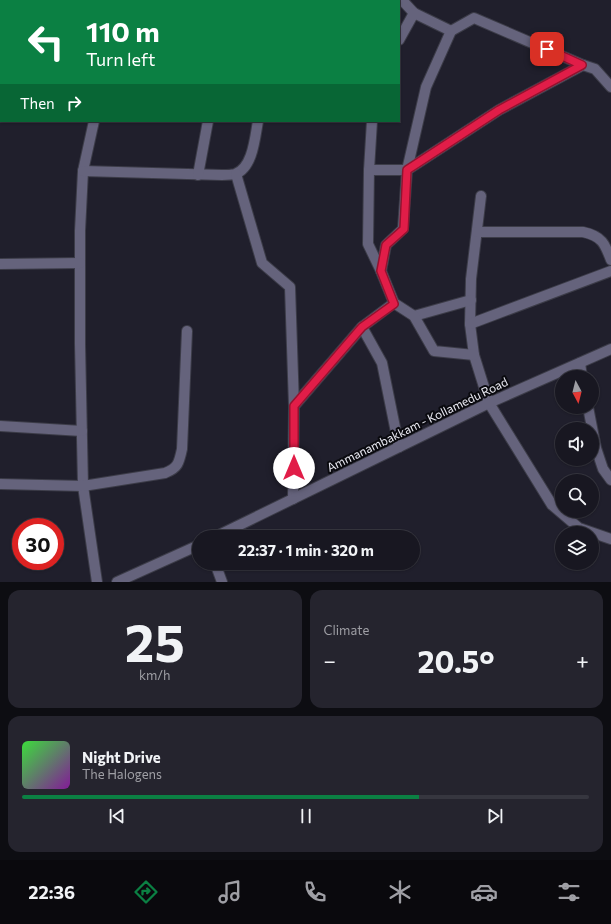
<!DOCTYPE html>
<meta charset="utf-8">
<style>
:root{--surface:#181721;--page:#25242e;--text:#f1f3f6;--muted:#9f9fa5;--line:#36363f;--accent:#0b8043}
body{margin:0;font-family:Commissioner,sans-serif;background:var(--page);color:var(--text);height:100vh;display:flex;flex-direction:column;font-size:15px;white-space:nowrap}
*{box-sizing:border-box;margin:0}
p{font-size:13px;color:var(--muted)}
.icon{flex:none;width:22px;height:22px;fill:none;stroke:currentColor;stroke-width:2;stroke-linecap:round;stroke-linejoin:round}
.map{position:relative;height:582px;overflow:hidden}
.drawer{display:flex;flex-direction:column;gap:8px;padding:8px;background:#0d0d12;flex:1}
.drawer>*{flex:none}
.hud{position:absolute;left:0px;top:0px;width:400px;height:122px;box-shadow:0 1px 3px #0004,0 0 0 1px var(--line);background:#0b8043;color:#fff;overflow:hidden}
.needle{width:26px;rotate:173deg}
.buttons{position:absolute;left:555px;top:370px;display:grid;gap:8px}
.buttons a{display:grid;place-items:center;width:44px;height:44px;border-radius:50%;background:var(--surface);box-shadow:0 1px 3px #0004,0 0 0 1px var(--line);font-size:20px}
.speed{position:absolute;left:12px;top:518px;display:flex;gap:8px;font-size:20px;font-weight:700;text-align:center}
.speed>*{display:grid;place-content:center;width:52px;height:52px;border-radius:50%;background:var(--surface);box-shadow:0 1px 3px #0004,0 0 0 1px var(--line);line-height:1}
.speed .limit{border:6px solid #d22;background:#fff;color:#111}
.pin{position:absolute;display:grid;place-items:center;width:34px;height:34px;color:#fff;margin:-17px;border-radius:8px;box-shadow:0 2px 6px #0006}
.me{position:absolute;width:44px;margin:-22px;rotate:0deg;stroke-linejoin:round;filter:drop-shadow(0 0 3px #0008)}
.turn{display:flex;align-items:center;gap:14px;height:84px;padding:0 20px;font-size:18px}
.turn .icon{width:52px;height:52px;stroke-width:2.5}
.turn b{display:block;font-size:28px;line-height:34px}
.then{display:flex;align-items:center;height:38px;padding:0 20px;background:#0003;gap:8px;font-size:15px}
.big{font-size:30px;font-weight:700;line-height:1.1}
.drawer .widget{flex:1;display:flex;flex-direction:column;justify-content:center;gap:6px;min-width:0;padding:0 14px;border-radius:12px;background:var(--page)}
.drawer .dial{align-items:center;gap:0}
.dial b{font-size:52px;line-height:1}
.song{display:flex;align-items:center;gap:12px}
.cover{width:48px;height:48px;border-radius:6px;background:linear-gradient(135deg,hsl(120 70% 55%),hsl(290 70% 35%))}
.played{height:4px;border-radius:2px;background:linear-gradient(90deg,var(--accent) 70%,var(--line) 70%)}
.keys{display:flex;justify-content:space-around;direction:ltr}
.heat{display:flex;justify-content:space-between;align-items:center;font-size:22px;direction:ltr}
.drawer .tiles{flex:1;display:grid;gap:8px;grid-template-columns:1fr 1fr}
.widget:last-child{grid-column:span 2}
.trip{position:absolute;left:192px;top:530px;width:228px;height:40px;border-radius:20px;background:var(--surface);box-shadow:0 1px 3px #0004,0 0 0 1px var(--line);font-weight:700;line-height:40px;text-align:center}
.menu{display:flex;height:64px;justify-content:space-around;align-items:center;background:#0a090d;color:var(--muted)}
.menu .icon{width:28px;height:28px}
.menu .current{color:var(--accent)}
.menu b{font-size:18px;color:var(--text)}
.map>svg:first-child{display:block}
.lines{fill:none;stroke-linecap:round;stroke-linejoin:round}
.minor-casing{stroke:#3c3c48;stroke-width:12}
.minor{stroke:#65637c;stroke-width:10}
.route-casing{stroke:#92132f;stroke-width:10}
.route{stroke:#e11d48;stroke-width:7}
.labels{text-anchor:middle;dominant-baseline:central;stroke-width:4;stroke-linejoin:round;paint-order:stroke}
.street-label{font-size:12px;fill:#ebebf4;stroke:#0a0a0f}
</style>
<div class="map">
<svg width="611" height="582" viewBox="0 0 611 582">
<rect width="100%" height="100%" fill="#201f2c"/>
<g class="lines">
<g class="minor-casing">
<g id="minor">
<path d="M330,0L331,1"/>
<path d="M402,0L414,13"/>
<path d="M125,1V0"/>
<path d="M179,1V0"/>
<path d="M232,1V0"/>
<path d="M281,1V0"/>
<path d="M399,40L414,13L451,31"/>
<path d="M94,121L83,171L80,231V344L83,486L97,582"/>
<path d="M369,170L372,121"/>
<path d="M83,171L222,175C226,175 231,175 235,174C253,168 255,137 258,121"/>
<path d="M236,174L262,263L290,287L294,406L293,499"/>
<path d="M198,175L208,121"/>
<path d="M481,196L471,279L470,324L474,355L489,403L552,505L579,528L611,539"/>
<path d="M477,232H583C602,236 605,244 611,260"/>
<path d="M0,264L80,263"/>
<path d="M381,271L368,244L369,170H407L426,87L451,31L474,18L583,65"/>
<path d="M394,303L381,271L386,245L403,229L407,170L499,110L583,65L595,69L611,87"/>
<path d="M414,316L471,300"/>
<path d="M470,324L611,271"/>
<path d="M580,363L582,377"/>
<path d="M294,406L362,327"/>
<path d="M588,407L596,448L603,469L611,480"/>
<path d="M0,426L82,431"/>
<path d="M399,447L382,363L362,327L394,303L414,316L434,351L474,355"/>
<path d="M0,484L83,486L165,473C178,468 179,463 182,449L187,331"/>
<path d="M215,537L489,403L611,349"/>
<path d="M215,563L222,582"/>
<path d="M117,582L199,545"/>
</g>
</g>
<use href="#minor" class="minor"/>
</g>
<g class="lines">
<g class="route-casing">
<path id="route" d="M294,468V406L362,327L394,304L381,271L386,245L404,229L407,170L499,110L582,65L547,49"/>
</g>
<use href="#route" class="route"/>
</g>
<g class="labels">
<g class="street-label">
<text transform="translate(417 424) rotate(-26)">Ammanambakkam - Kollamedu Road</text>
</g>
</g>
</svg>
<div class="buttons">
<a><svg class="needle" viewBox="-14 -14 28 28"><path d="M0-13l5 13h-10z" fill="#e53935"/><path d="M0 13l5-13h-10z" fill="#9f9fa5"/></svg></a>
<a><svg class="icon" aria-label="sound" viewBox="0 0 24 24"><path d="M4 9h4l5-4v14l-5-4H4zM17 9q2 3 0 6"/></svg></a>
<a><svg class="icon" aria-label="search" viewBox="0 0 24 24"><circle cx="10" cy="10" r="6"/><path d="M15 15l6 6"/></svg></a>
<a><svg class="icon" aria-label="layers" viewBox="0 0 24 24"><path d="M12 4l9 5-9 5-9-5zM3 14l9 5 9-5"/></svg></a>
</div>
<div class="speed"><div class="limit">30</div></div>
<div class="pin" style="left:547px;top:49px;background:#d93025"><svg class="icon" aria-label="arrive" viewBox="0 0 24 24"><path d="M6 21V4h12l-3 4 3 4H6"/></svg></div>
<svg class="me" style="left:294px;top:468px" viewBox="-20 -20 40 40"><circle r="19" fill="#fff"/><path d="M0-13L10 11 0 6-10 11z" fill="#e11d48"/></svg>
<div class="trip">22:37 · 1 min · 320 m</div>
<div class="hud">
<div class="turn"><svg class="icon" aria-label="left" viewBox="0 0 24 24"><path d="M17 20v-9H6M10 6l-5 5 5 5"/></svg><div><b>110 m</b>Turn left</div></div>
<div class="then">Then<svg class="icon" aria-label="right" viewBox="0 0 24 24"><path d="M7 20v-9h11M14 6l5 5-5 5"/></svg></div>
</div>
</div>
<section class="drawer">
<div class="tiles">
<div class="widget dial"><b>25</b><p>km/h</p></div>
<div class="widget"><p>Climate</p>
<div class="heat"><a>−</a><b class="big">20.5°</b><a>+</a></div>
</div>
<div class="widget">
<div class="song"><i class="cover"></i><div><b>Night Drive</b><p>The Halogens</p></div></div>
<div class="played"></div>
<div class="keys"><svg class="icon" aria-label="previous" viewBox="0 0 24 24"><path d="M18 5L8 12l10 7zM5 5v14"/></svg><svg class="icon" aria-label="pause" viewBox="0 0 24 24"><path d="M8 5v14M16 5v14"/></svg><svg class="icon" aria-label="next" viewBox="0 0 24 24"><path d="M6 5l10 7-10 7zM19 5v14"/></svg></div>
</div>
</div>
</section>
<nav class="menu">
<b>22:36</b>
<svg class="icon current" aria-label="directions" viewBox="0 0 24 24"><path d="M12 3l9 9-9 9-9-9zM9 14v-3h6M13 9l2 2-2 2"/></svg>
<svg class="icon" aria-label="music" viewBox="0 0 24 24"><path d="M9 18V5l10-2v13"/><circle cx="6" cy="18" r="3"/><circle cx="16" cy="16" r="3"/></svg>
<svg class="icon" aria-label="phone" viewBox="0 0 24 24"><path d="M5 4h4l2 5-3 2q2 4 5 5l2-3 5 2v4C11 20 4 13 5 4z"/></svg>
<svg class="icon" aria-label="climate" viewBox="0 0 24 24"><path d="M12 3v18M4 7l16 10M4 17L20 7"/></svg>
<svg class="icon" aria-label="car" viewBox="0 0 24 24"><path d="M5 17H2v-5l4-1 3-4h7l3 4 3 1v5h-3M9 17h6M6 11h13"/><circle cx="7" cy="17" r="2"/><circle cx="17" cy="17" r="2"/></svg>
<svg class="icon" aria-label="filters" viewBox="0 0 24 24"><path d="M4 7h16M4 17h16"/><circle cx="9" cy="7" r="2"/><circle cx="15" cy="17" r="2"/></svg>
</nav>
